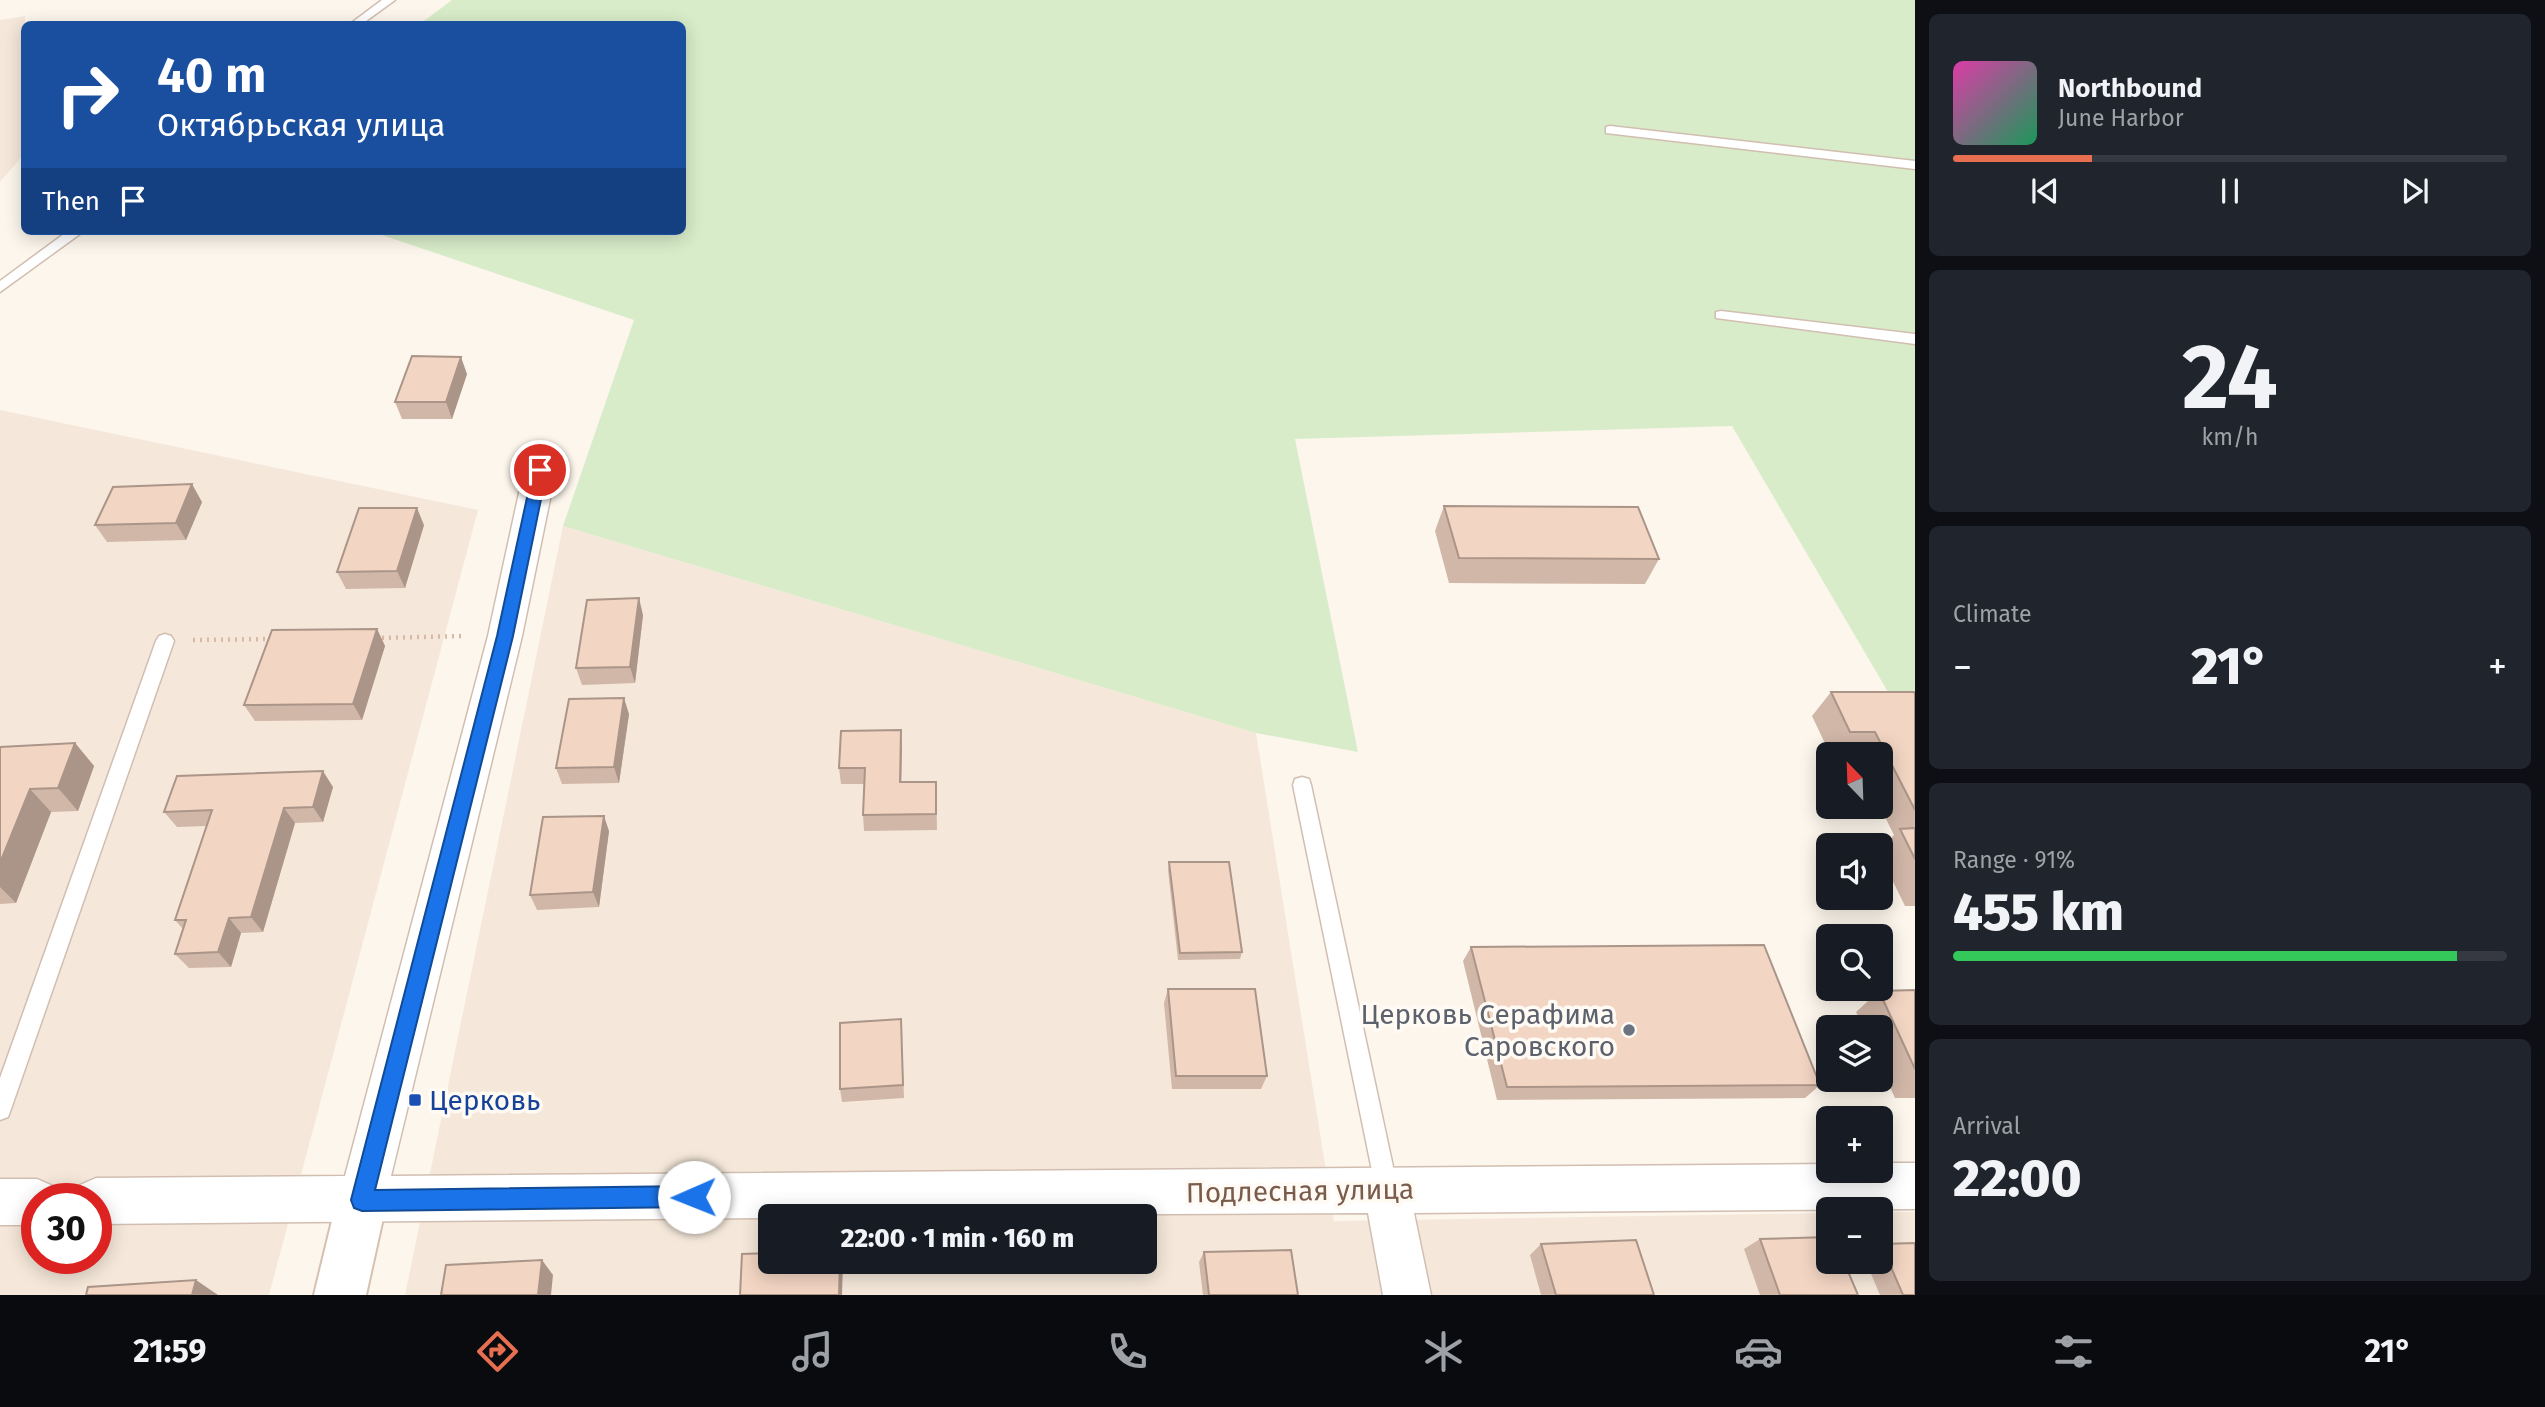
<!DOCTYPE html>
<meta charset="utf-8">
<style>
:root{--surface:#171b24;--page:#20242c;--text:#f1f3f6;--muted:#9ea1a6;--line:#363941;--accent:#e76f51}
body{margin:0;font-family:"Fira Sans",sans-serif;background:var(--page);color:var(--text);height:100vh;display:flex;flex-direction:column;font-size:26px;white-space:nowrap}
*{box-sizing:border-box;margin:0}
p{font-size:23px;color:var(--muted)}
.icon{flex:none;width:38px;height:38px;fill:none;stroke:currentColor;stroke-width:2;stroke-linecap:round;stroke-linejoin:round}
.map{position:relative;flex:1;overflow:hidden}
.sheet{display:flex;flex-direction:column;gap:14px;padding:14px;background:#0d0f14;width:630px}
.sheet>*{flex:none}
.banner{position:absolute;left:21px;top:21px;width:665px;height:214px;border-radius:10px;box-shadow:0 4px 18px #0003;background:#1a4fa0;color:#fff;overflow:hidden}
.needle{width:46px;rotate:337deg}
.fabs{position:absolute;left:1816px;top:742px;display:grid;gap:14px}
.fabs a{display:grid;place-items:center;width:77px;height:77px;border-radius:10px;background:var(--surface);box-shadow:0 4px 18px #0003;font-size:35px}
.speed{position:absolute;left:21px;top:1183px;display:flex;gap:14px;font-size:35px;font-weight:700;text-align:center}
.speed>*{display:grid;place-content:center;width:91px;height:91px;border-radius:50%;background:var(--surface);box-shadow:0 4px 18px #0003;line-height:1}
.speed .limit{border:10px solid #d22;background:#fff;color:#111}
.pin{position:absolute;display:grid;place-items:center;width:60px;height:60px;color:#fff;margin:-30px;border:4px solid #fff;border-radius:50%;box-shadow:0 2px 7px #0007}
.me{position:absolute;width:77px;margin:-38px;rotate:269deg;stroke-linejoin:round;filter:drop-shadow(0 0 5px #0008)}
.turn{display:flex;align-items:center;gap:24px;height:147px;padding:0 21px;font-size:32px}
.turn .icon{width:91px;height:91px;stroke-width:2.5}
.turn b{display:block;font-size:49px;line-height:60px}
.then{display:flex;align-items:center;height:66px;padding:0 21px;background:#0003;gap:14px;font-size:26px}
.big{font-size:52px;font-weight:800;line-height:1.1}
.sheet .tile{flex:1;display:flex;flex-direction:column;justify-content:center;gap:10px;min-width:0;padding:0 24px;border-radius:10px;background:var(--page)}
.sheet .dial{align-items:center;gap:0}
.dial b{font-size:91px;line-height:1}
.song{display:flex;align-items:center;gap:21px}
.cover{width:84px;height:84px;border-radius:10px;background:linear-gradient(135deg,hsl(320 70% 55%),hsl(150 70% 35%))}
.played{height:7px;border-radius:4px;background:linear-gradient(90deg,var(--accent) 25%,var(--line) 25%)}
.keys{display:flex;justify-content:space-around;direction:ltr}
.heat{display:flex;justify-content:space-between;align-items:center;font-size:38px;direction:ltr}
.charge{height:10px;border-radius:5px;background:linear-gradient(90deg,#34c759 91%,var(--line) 0)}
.trip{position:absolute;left:758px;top:1204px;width:399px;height:70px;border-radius:10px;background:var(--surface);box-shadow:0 4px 18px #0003;font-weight:800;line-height:70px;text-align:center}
.tabs{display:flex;height:112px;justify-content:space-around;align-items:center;background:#090b0e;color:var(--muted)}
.tabs .icon{width:49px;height:49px}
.tabs .current{color:var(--accent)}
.tabs b{font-size:32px;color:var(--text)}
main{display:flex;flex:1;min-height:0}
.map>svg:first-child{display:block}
.residential{fill:#f5e8da;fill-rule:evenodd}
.green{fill:#d8ecc9}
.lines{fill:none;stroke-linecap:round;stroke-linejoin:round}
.lane-casing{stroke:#d1beb0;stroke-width:3}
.street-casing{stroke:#d1beb0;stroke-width:3}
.secondary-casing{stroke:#d6c0b0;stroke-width:4}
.path{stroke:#d9b8a5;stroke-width:4.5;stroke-dasharray:2 5;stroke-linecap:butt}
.lane{fill:#fff;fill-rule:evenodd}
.street{fill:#fff;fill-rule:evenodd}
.secondary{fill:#fff;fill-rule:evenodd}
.wall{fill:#d1b7a8}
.shaded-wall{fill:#aa9588}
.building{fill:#f3d5c3;stroke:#aa9588;stroke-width:2}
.route{fill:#1a73e8;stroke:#114b97;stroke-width:2}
.worship-dot{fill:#6b7280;stroke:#fffaf3;stroke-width:2.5}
.transit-dot{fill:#1a4fb4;stroke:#fffaf3;stroke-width:2.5}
.labels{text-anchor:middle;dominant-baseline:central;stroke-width:7;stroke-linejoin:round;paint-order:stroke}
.near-worship-label{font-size:28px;fill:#5b616d;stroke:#fffaf3;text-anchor:end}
.near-transit-label{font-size:28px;fill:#164399;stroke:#fffaf3;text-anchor:start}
.near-street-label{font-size:28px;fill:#7a5c4d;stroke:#fffaf3}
</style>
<main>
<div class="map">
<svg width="1915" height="1295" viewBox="0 0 1915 1295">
<rect width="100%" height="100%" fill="#fdf6ec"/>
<g class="residential">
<path d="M25,16L24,154L0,182V20Z"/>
<path d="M0,410L478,510L269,1295H0ZM37,1199H96V1258H37Z"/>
<path d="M563,526L1256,733L1334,1221L1829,1213V1262H1881V1212H1915V1295H405ZM770,1216H1144V1262H770Z"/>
</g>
<path class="green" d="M452,0H1915V738L1732,426L1295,439L1358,752L1256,733L563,526L634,320L370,231H682V24H420Z"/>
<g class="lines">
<g class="lane-casing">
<g id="lane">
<path d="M382,0H395L362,24H350Z"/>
<path d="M1610,126L1915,161V169L1606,133V127Z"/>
<path d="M68,231H84L0,292V281Z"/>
<path d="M1721,311L1915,334V344L1716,318V312Z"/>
<path d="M165,634L171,636L174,641L11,1109L8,1117L0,1120V1078L156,641L159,636Z"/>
<path d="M1302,777L1309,779L1311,785L1398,1190L1395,1198L1387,1201L1379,1198L1376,1190L1293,785L1295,779Z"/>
</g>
</g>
<g class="street-casing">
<g id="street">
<path d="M540,459L551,462L556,470L522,636L391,1176L1829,1164V1171H1881V1163H1915V1209L1414,1213L1431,1295H1383L1368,1213L770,1216V1218L96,1224V1199H74L80,1185L96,1178L345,1176L488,636L524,470L529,462Z"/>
<path d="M0,1179H37L53,1186L59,1199H37V1225H0Z"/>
</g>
</g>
<g class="secondary-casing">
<path id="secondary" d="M362,1175L380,1182L387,1200L366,1295H314L337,1200L344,1182Z"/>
</g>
<g class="path">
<path d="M375,638L465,636"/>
<path d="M193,640L272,639"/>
</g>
<use href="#lane" class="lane"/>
<use href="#street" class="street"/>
<use href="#secondary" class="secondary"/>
</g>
<g class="wall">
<path d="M467,374L452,419H402L395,402Z"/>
<path d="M202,502L186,540L107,542L95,525Z"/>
<path d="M1444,506L1659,559L1645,584L1449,583L1435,531Z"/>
<path d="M424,525L405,588L346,589L337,572Z"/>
<path d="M643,615L635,683L582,685L576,668Z"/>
<path d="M377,629L385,646L362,720L255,721L244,705Z"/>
<path d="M1831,692L1915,694V906H1905L1881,857V848L1894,835L1880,807L1881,754H1830L1812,716Z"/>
<path d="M629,714L619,783L562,784L556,768Z"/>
<path d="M901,730V782H936L937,830L864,831L863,815L864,784H841L839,768Z"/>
<path d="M75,743L94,766L78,811L51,812L16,903L0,904V747Z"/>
<path d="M333,787L323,822L295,823L263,932L241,933L231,967L189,968L175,954L183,929L175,920L207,826L177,827L164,812Z"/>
<path d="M609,831L599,907L537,910L530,895Z"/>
<path d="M1169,862L1242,952L1240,959L1178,960L1168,870Z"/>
<path d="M1471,947L1820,1085L1805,1098L1497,1100L1463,961Z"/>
<path d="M1168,989L1267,1076L1261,1089H1172L1164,1003Z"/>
<path d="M1915,990V1098H1895L1881,1068V1027H1863L1856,1012L1879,991Z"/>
<path d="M901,1019L904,1098L842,1102L840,1089Z"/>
<path d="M1760,1239L1858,1295H1760L1744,1249Z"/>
<path d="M1541,1244L1654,1295H1541L1530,1255Z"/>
<path d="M1881,1244L1915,1295H1880L1866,1262H1881Z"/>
<path d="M1204,1252L1298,1295H1203L1199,1262Z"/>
</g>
<g class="shaded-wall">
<path d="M461,357L467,374L452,419L446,402Z"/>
<path d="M192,484L202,502L186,540L176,523Z"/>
<path d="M417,508L424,525L405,588L397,571Z"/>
<path d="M639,598L643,615L635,683L630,667Z"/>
<path d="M377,629L385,646L362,720L353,704Z"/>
<path d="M624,698L629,714L619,783L614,767Z"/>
<path d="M901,730L902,747L901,797L900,782Z"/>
<path d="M75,743L94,766L78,811L58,788Z"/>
<path d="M323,771L333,787L323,822L313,807Z"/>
<path d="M30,789L51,812L16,903L0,887V863Z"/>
<path d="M284,808L295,823L263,932L251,917Z"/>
<path d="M604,816L609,831L599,907L593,892Z"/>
<path d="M229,918L241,933L231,967L218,952Z"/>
<path d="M542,1260L553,1275L551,1295H538Z"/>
<path d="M840,1262H843L842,1295H839Z"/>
<path d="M196,1280L218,1295H192Z"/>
</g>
<g class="building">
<path d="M412,356L461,357L446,402H395Z"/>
<path d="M192,484L176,523L95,525L113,487Z"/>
<path d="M1444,506L1638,507L1659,559L1459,558Z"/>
<path d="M359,508H417L397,571L337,572Z"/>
<path d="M639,598L630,667L576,668L587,600Z"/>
<path d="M377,629L353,704L244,705L272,630Z"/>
<path d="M1831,692H1914L1915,694V810L1875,732H1850Z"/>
<path d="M624,698L614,767L556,768L569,699Z"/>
<path d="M901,730L900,782H936V814L863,815L865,768H839L841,731Z"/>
<path d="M75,743L58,788L30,789L0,863V747Z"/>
<path d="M323,771L313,807L284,808L251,917L229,918L218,952L175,954L186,920H175L212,810L164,812L177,776Z"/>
<path d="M604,816L593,892L530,895L543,817Z"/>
<path d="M1915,828V859L1900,829Z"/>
<path d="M1169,862H1229L1242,952L1180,953Z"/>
<path d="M1764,945L1820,1085L1507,1087L1471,947Z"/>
<path d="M1168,989H1255L1267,1076H1176Z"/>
<path d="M1915,990V1069L1879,991Z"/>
<path d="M901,1019L903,1085L840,1089V1023Z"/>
<path d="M1829,1237V1262H1844L1858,1295H1780L1760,1239Z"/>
<path d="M1636,1240L1654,1295H1556L1541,1244Z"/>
<path d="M1915,1243V1295H1903L1881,1244Z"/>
<path d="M1291,1250L1298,1295H1209L1204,1252Z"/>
<path d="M770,1253V1262H840L839,1295H740L742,1254Z"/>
<path d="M542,1260L538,1295H441L446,1265Z"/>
<path d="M196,1280L192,1295H86L88,1287Z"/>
</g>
<path class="route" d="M540,465L547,470L513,636L375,1190L694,1186L702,1189L705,1197L702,1204L694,1207L362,1211L354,1208L351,1200L497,636L533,470Z"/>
<circle class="worship-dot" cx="1629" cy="1030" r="7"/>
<rect class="transit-dot" x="408" y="1093" width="14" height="14" rx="3.5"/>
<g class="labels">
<g class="near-worship-label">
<text x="1615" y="1014">Церковь Серафима<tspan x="1615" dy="32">Саровского</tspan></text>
</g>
<g class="near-transit-label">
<text x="429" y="1100">Церковь</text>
</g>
<g class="near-street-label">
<text transform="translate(1300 1191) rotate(-1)">Подлесная улица</text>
</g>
</g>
</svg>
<div class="fabs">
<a><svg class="needle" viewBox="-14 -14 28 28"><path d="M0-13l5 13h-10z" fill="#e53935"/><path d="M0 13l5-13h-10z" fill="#9ea1a6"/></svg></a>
<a><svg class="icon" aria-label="sound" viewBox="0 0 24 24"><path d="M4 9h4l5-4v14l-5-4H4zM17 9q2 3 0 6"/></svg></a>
<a><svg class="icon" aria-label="search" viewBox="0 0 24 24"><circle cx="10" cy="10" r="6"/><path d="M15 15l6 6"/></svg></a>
<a><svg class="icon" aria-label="layers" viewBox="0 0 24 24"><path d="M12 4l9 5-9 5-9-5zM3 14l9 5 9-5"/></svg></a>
<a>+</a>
<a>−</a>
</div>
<div class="speed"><div class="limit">30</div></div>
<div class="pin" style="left:540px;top:470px;background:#d93025"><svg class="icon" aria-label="arrive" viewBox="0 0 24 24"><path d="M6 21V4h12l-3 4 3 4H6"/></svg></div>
<svg class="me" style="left:694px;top:1197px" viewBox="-20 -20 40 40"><circle r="19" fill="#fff"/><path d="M0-13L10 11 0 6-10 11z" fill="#1a73e8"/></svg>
<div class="trip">22:00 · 1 min · 160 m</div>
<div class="banner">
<div class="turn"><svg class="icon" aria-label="right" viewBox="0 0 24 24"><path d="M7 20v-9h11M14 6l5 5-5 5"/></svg><div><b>40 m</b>Октябрьская улица</div></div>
<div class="then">Then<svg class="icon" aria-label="arrive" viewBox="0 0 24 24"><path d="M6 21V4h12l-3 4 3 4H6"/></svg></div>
</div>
</div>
<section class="sheet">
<div class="tile">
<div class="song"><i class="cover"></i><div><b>Northbound</b><p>June Harbor</p></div></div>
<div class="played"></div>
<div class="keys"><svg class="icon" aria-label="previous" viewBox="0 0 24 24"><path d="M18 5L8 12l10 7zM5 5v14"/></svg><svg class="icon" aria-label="pause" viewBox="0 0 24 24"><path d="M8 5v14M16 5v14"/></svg><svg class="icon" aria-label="next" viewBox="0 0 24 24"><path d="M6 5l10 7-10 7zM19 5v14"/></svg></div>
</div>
<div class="tile dial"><b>24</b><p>km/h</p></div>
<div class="tile"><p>Climate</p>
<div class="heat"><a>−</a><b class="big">21°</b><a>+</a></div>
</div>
<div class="tile"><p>Range · 91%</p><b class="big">455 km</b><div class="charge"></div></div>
<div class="tile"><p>Arrival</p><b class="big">22:00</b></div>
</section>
</main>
<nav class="tabs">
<b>21:59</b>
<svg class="icon current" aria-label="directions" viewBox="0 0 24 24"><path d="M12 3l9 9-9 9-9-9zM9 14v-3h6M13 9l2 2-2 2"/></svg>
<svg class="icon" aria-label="music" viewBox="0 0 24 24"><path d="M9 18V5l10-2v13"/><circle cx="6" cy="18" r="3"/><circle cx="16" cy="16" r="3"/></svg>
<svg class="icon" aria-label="phone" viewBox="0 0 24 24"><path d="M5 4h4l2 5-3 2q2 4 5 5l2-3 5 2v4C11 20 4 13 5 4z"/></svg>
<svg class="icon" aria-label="climate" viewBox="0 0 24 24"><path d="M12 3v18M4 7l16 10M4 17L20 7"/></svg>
<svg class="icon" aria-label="car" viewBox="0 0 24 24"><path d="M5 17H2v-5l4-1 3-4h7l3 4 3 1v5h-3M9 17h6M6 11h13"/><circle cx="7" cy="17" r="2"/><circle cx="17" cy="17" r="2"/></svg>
<svg class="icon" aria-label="filters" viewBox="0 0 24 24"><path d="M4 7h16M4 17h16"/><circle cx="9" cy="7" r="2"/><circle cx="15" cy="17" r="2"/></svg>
<b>21°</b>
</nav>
